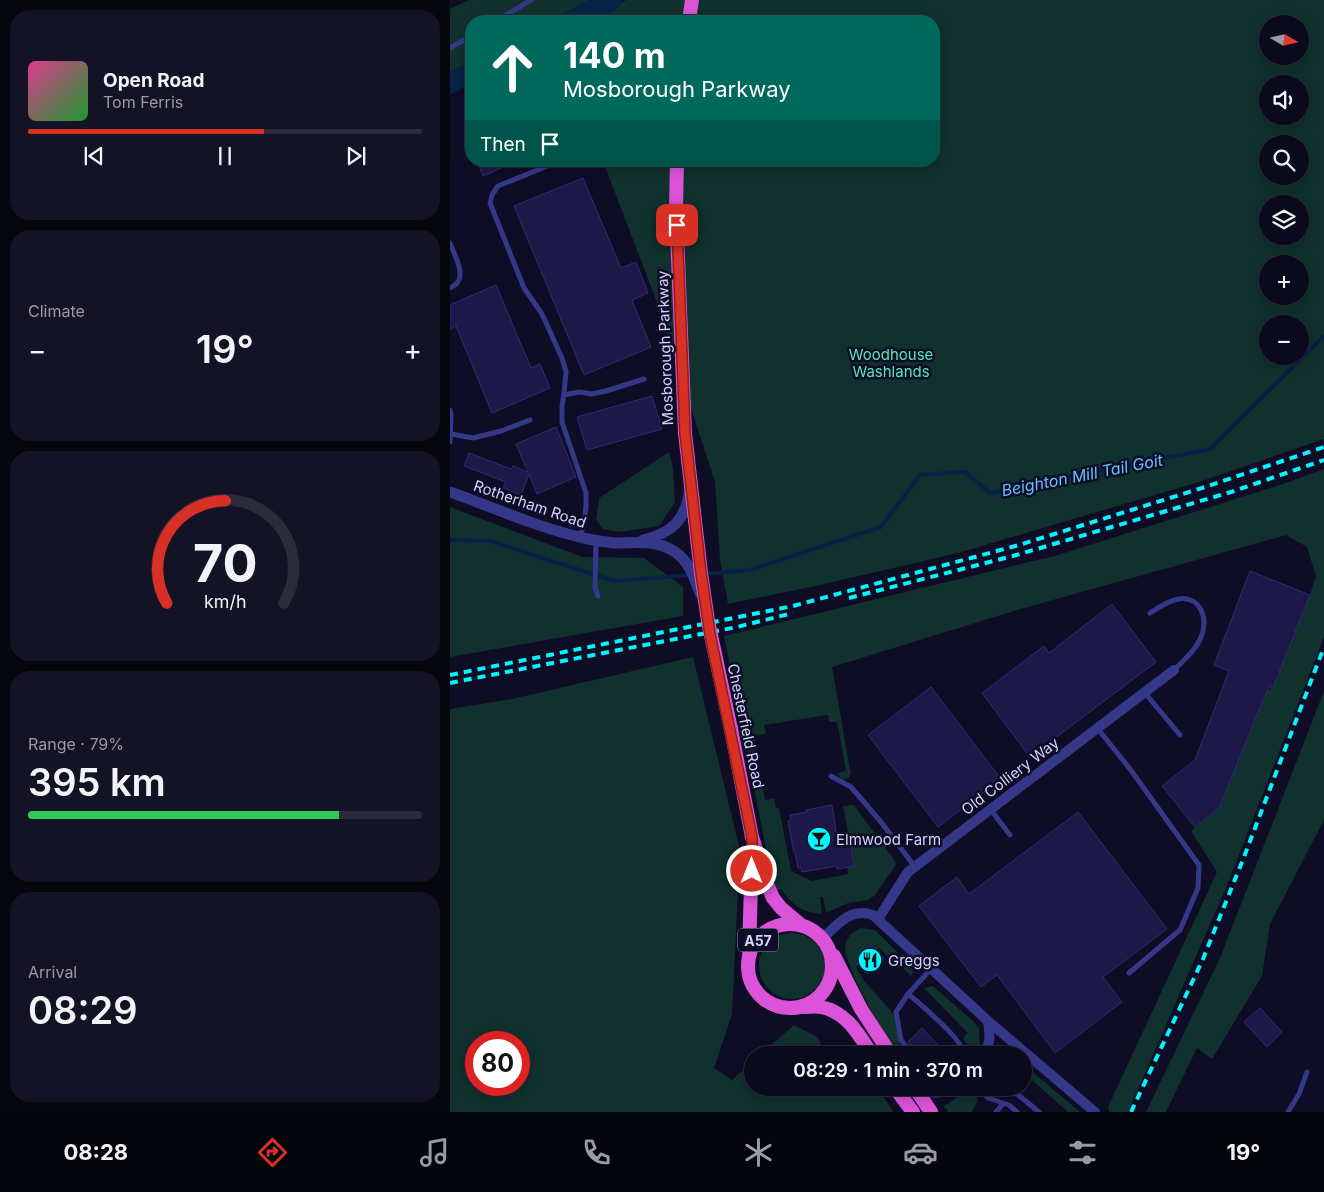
<!DOCTYPE html>
<meta charset="utf-8">
<style>
:root{--surface:#0b0a1c;--page:#141325;--text:#f1f3f6;--muted:#9a9aa3;--line:#2b2b3b;--accent:#d93025}
body{margin:0;font-family:Inter,sans-serif;background:var(--page);color:var(--text);height:100vh;display:flex;flex-direction:column;font-size:19px;white-space:nowrap}
*{box-sizing:border-box;margin:0}
p{font-size:16px;color:var(--muted)}
.icon{flex:none;width:28px;height:28px;fill:none;stroke:currentColor;stroke-width:2;stroke-linecap:round;stroke-linejoin:round}
.map{position:relative;flex:1;overflow:hidden}
.panel{display:flex;flex-direction:column;gap:10px;padding:10px;background:#06060f;width:450px}
.panel>*{flex:none}
.banner{position:absolute;left:15px;top:15px;width:475px;height:152px;border-radius:20px;box-shadow:0 2px 12px #0003,0 0 0 1px var(--line);background:#00695c;color:#fff;overflow:hidden}
.needle{width:32px;rotate:99deg}
.controls{position:absolute;left:809px;top:15px;display:grid;gap:10px}
.controls a{display:grid;place-items:center;width:50px;height:50px;border-radius:50%;background:var(--surface);box-shadow:0 2px 12px #0003,0 0 0 1px var(--line);font-size:25px}
.speed{position:absolute;left:15px;top:1031px;display:flex;gap:10px;font-size:25px;font-weight:700;text-align:center}
.speed>*{display:grid;place-content:center;width:65px;height:65px;border-radius:50%;background:var(--surface);box-shadow:0 2px 12px #0003,0 0 0 1px var(--line);line-height:1}
.speed .limit{border:8px solid #d22;background:#fff;color:#111}
.pin{position:absolute;display:grid;place-items:center;width:42px;height:42px;color:#fff;margin:-21px;border-radius:10px;box-shadow:0 2px 8px #0006}
.me{position:absolute;width:55px;margin:-28px;rotate:0deg;stroke-linejoin:round;filter:drop-shadow(0 0 4px #0008)}
.turn{display:flex;align-items:center;gap:18px;height:105px;padding:0 15px;font-size:22px}
.turn .icon{width:65px;height:65px;stroke-width:2.5}
.turn b{display:block;font-size:35px;line-height:42px}
.then{display:flex;align-items:center;height:48px;padding:0 15px;background:#0003;gap:10px;font-size:19px}
.big{font-size:38px;font-weight:600;line-height:1.1}
.panel .widget{flex:1;display:flex;flex-direction:column;justify-content:center;gap:8px;min-width:0;padding:0 18px;border-radius:20px;background:var(--page)}
.panel .dial{align-items:center;gap:0}
.dial svg{height:130px;overflow:visible;fill:none;stroke:var(--line);stroke-width:7;stroke-linecap:round;text-anchor:middle}
.dial text{fill:var(--text);stroke:none}
.song{display:flex;align-items:center;gap:15px}
.cover{width:60px;height:60px;border-radius:8px;background:linear-gradient(135deg,hsl(330 70% 55%),hsl(130 70% 35%))}
.played{height:5px;border-radius:2px;background:linear-gradient(90deg,var(--accent) 60%,var(--line) 60%)}
.keys{display:flex;justify-content:space-around;direction:ltr}
.heat{display:flex;justify-content:space-between;align-items:center;font-size:28px;direction:ltr}
.charge{height:8px;border-radius:4px;background:linear-gradient(90deg,#34c759 79%,var(--line) 0)}
.trip{position:absolute;left:294px;top:1046px;width:288px;height:50px;border-radius:25px;background:var(--surface);box-shadow:0 2px 12px #0003,0 0 0 1px var(--line);font-weight:600;line-height:50px;text-align:center}
.tab-bar{display:flex;height:80px;justify-content:space-around;align-items:center;background:#04040b;color:var(--muted)}
.tab-bar .icon{width:35px;height:35px}
.tab-bar .current{color:var(--accent)}
.tab-bar b{font-size:22px;color:var(--text)}
main{display:flex;flex:1;min-height:0}
.map>svg:first-child{display:block}
.green{fill:#10312d;fill-rule:evenodd}
.lines{fill:none;stroke-linecap:round;stroke-linejoin:round}
.stream{stroke:#062246;stroke-width:4}
.river{stroke:#062246;stroke-width:21}
.building{fill:#1e1848;stroke:#322876}
.service{stroke:#353888;stroke-width:5}
.minor{stroke:#353888;stroke-width:10}
.tertiary{stroke:#353888;stroke-width:11}
.trunk{stroke:#da53d8;stroke-width:14}
.rail{stroke:#00f7fd;stroke-width:4;stroke-dasharray:8 6;stroke-linecap:butt}
.trunk-bridge{stroke:#da53d8;stroke-width:14}
.route-casing{stroke:#8d1f18;stroke-width:12}
.route{stroke:#d93025;stroke-width:9}
.labels{text-anchor:middle;dominant-baseline:central;stroke-width:5;stroke-linejoin:round;paint-order:stroke}
.shield{fill:#0f0d26;stroke:#9997be;stroke-width:1}
.shield-label{font-size:14px;font-weight:bold;fill:#d4d2ff}
.street-label{font-size:15px;fill:#d4d2ff;stroke:#0f0d26}
.park-label{font-size:15px;fill:#55e8b8;stroke:#0f0d26}
.poi-label{font-size:15px;fill:#d4d2ff;stroke:#0f0d26;text-anchor:start}
.water-label{font-size:16px;font-style:italic;fill:#60c2ff;stroke:#0f0d26}
</style>
<main>
<section class="panel">
<div class="widget">
<div class="song"><i class="cover"></i><div><b>Open Road</b><p>Tom Ferris</p></div></div>
<div class="played"></div>
<div class="keys"><svg class="icon" aria-label="previous" viewBox="0 0 24 24"><path d="M18 5L8 12l10 7zM5 5v14"/></svg><svg class="icon" aria-label="pause" viewBox="0 0 24 24"><path d="M8 5v14M16 5v14"/></svg><svg class="icon" aria-label="next" viewBox="0 0 24 24"><path d="M6 5l10 7-10 7zM19 5v14"/></svg></div>
</div>
<div class="widget"><p>Climate</p>
<div class="heat"><a>−</a><b class="big">19°</b><a>+</a></div>
</div>
<div class="widget dial"><svg viewBox="0 0 100 80">
<path d="M14 69A42 42 0 1 1 86 69"/>
<path d="M14 69A42 42 0 0 1 50 6" stroke="#d93025"/>
<text x="50" y="56" font-size="32" font-weight="700">70</text>
<text x="50" y="72" font-size="11">km/h</text>
</svg></div>
<div class="widget"><p>Range · 79%</p><b class="big">395 km</b><div class="charge"></div></div>
<div class="widget"><p>Arrival</p><b class="big">08:29</b></div>
</section>
<div class="map">
<svg width="874" height="1112" viewBox="0 0 874 1112">
<rect width="100%" height="100%" fill="#0f0d26"/>
<g class="green">
<path d="M19,0H140L100,21H21V62L0,74V9Z"/>
<path d="M176,0H874V439L749,482L508,553L370,585L278,604L270,559L265,482L206,300L153,161H484V21H140ZM818,24H850V56H818ZM818,84H850V116H818ZM818,144H850V176H818ZM818,204H850V236H818ZM818,264H850V296H818ZM818,324H850V356H818Z"/>
<path d="M219,452L223,468L225,502L209,526L170,532L153,529L146,520L149,498Z"/>
<path d="M874,469V637L778,883L678,1112H660L658,1107L767,872L741,831L769,808L816,691L823,687L860,595L866,576L857,547L836,535L574,608L382,667L401,775H399V778L393,779L390,777L387,773L396,771L387,722H379L378,715L314,725L316,734L304,736L315,800L324,798L326,808H329L341,871L362,881L398,874L397,867L404,865L393,806L404,805L445,861L446,865L424,896L418,900L398,903L376,913L373,897H370L372,913L371,914C353,912 341,905 332,890L327,889L320,869L274,636L608,555L830,485Z"/>
<path d="M0,507L132,557L194,558L233,587V616L0,657Z"/>
<path d="M243,657L290,850L282,1014L264,1068L282,1080L302,1062V1088H428L443,1112H0V709L62,699ZM26,1042H69V1085H26Z"/>
<path d="M874,691V820L820,924L812,976L762,1059L747,1048L716,1112H696L770,958Z"/>
<path d="M411,928L425,930L462,967L463,972L461,976L439,954L437,956L429,948L426,950L422,946L406,961L409,964L406,967L414,981L442,1012L446,1020L450,1045L459,1055H449C430,1027 412,998 400,966C398,960 395,954 395,948C395,938 403,931 411,928Z"/>
<circle cx="342" cy="966" r="33"/>
<path d="M483,986L524,1022L529,1029L530,1047L524,1055H512L519,1048L513,1038L518,1033L474,988Z"/>
<path d="M344,1025L367,1037L373,1047L396,1055H310Z"/>
<path d="M573,1064L630,1112H618L573,1072Z"/>
<path d="M514,1091H517L528,1099L522,1112H498L494,1106L505,1099Z"/>
</g>
<g class="lines">
<g class="stream">
<path d="M0,540L41,541L164,581L241,575"/>
<path d="M253,574L300,570L431,527L470,475L515,472L540,493L760,449L874,336"/>
</g>
<g class="river">
<path d="M122,21L162,0"/>
<path d="M0,83L21,72"/>
</g>
</g>
<g class="building">
<path d="M27,161H67L33,176Z"/>
<path d="M133,178L171,268L186,262L198,293L182,300L201,347L134,375L64,206Z"/>
<path d="M46,285L81,368L90,364L100,388L42,413L6,326L0,329V305Z"/>
<path d="M202,396L212,429L137,450L127,417Z"/>
<path d="M106,427L126,477L87,494L79,474L71,495L53,488L56,482L14,466L19,453L61,469L63,466L78,472L66,444Z"/>
<path d="M800,571L860,595L823,688L819,686L769,808L745,827L712,786L745,760L779,671L764,665Z"/>
<path d="M662,604L706,662L580,757L532,693L594,646L599,653Z"/>
<path d="M481,687L551,779L488,827L418,735Z"/>
<path d="M382,805L387,838L393,837L394,842L400,840L404,866L387,869V866L352,872L351,868H348L345,853H344L338,821L341,820L340,815L357,812L356,810Z"/>
<path d="M628,812L717,929L653,977L672,1002L605,1053L547,975L531,987L469,906L507,877L519,894Z"/>
<path d="M421,946L434,958L418,974L405,961Z"/>
<path d="M810,1008L832,1032L817,1047L794,1022Z"/>
<path d="M472,1028L497,1055H469L458,1042Z"/>
</g>
<g class="lines">
<g class="service">
<path d="M46,21L81,0"/>
<path d="M0,48L21,36"/>
<path d="M110,161L48,186L42,195L40,203L74,288L92,314L112,358L116,372L114,393L112,406V422L136,493V506L134,524L130,537"/>
<path d="M0,243C5,257 20,280 0,288"/>
<path d="M114,395L129,392L142,394L156,391L194,379"/>
<path d="M0,410L1,415L0,442"/>
<path d="M1,434L23,438L51,431L80,420"/>
<path d="M146,541L145,588L148,596"/>
<path d="M700,613C709,607 718,601 728,599C751,595 759,620 751,637C746,650 734,660 724,670"/>
<path d="M695,693L730,735"/>
<path d="M648,729L680,769L749,865L748,888L730,930L679,973"/>
<path d="M381,776L401,787L431,822L465,867"/>
<path d="M541,810L560,835"/>
<path d="M481,969L458,994C467,1001 511,1039 511,1048C510,1051 508,1053 507,1055"/>
<path d="M458,994L446,1012L451,1040L463,1055"/>
<path d="M527,1088L538,1098L559,1105L567,1112"/>
<path d="M547,1088L552,1092L567,1094L589,1112"/>
<path d="M546,1112L553,1104"/>
<path d="M838,1112L849,1094L857,1072"/>
</g>
<g class="minor">
<path d="M428,919L458,872L724,670"/>
<path d="M373,938C388,924 401,907 423,915L538,1021L645,1112"/>
<path d="M531,1055C542,1043 540,1037 538,1021"/>
<path d="M465,1088C477,1091 490,1097 499,1088"/>
</g>
<g class="tertiary">
<path d="M0,492C45,508 91,529 138,539C147,541 156,542 165,543C183,543 201,540 218,548C238,557 243,574 250,593"/>
<path d="M193,540C222,533 235,521 240,490"/>
</g>
<g class="trunk">
<path d="M239,21L242,0"/>
<path d="M227,161L226,208L235,433L251,573L258,621"/>
<path d="M281,729L302,837L318,886L323,898L331,908L350,924"/>
<circle cx="340" cy="966" r="42"/>
<path d="M299,951L302,851"/>
<path d="M384,956L411,1009L441,1055"/>
<path d="M354,1007C360,1007 365,1006 371,1007C397,1012 409,1035 422,1055"/>
<path d="M445,1088L463,1112"/>
<path d="M465,1088L481,1112"/>
</g>
<g class="rail">
<path d="M399,598L563,556L781,492L874,460"/>
<path d="M0,675L343,606L569,545L752,488L874,447"/>
<path d="M0,683L287,627L343,613"/>
<path d="M681,1112L753,959L794,857L874,647"/>
</g>
<path class="trunk-bridge" d="M258,621L281,729"/>
</g>
<g class="lines">
<g class="route-casing">
<path id="route" d="M227,225L235,433L251,573L260,634L302,837V871"/>
</g>
<use href="#route" class="route"/>
</g>
<defs>
<g id="bar-disc" transform="scale(1.25)"><circle r="9.5" fill="#00f7fd" stroke="#0f0d26"/><path d="M-6-5H6L.8 .8V4.5H3.5V6h-7V4.5H-.8V.8Z" fill="#111"/></g>
<g id="restaurant-disc" transform="scale(1.25)"><circle r="9.5" fill="#00f7fd" stroke="#0f0d26"/><path d="M-5-6h1v4h1v-4h1v4h1v-4h1v5L-1.5 .5V6h-2V.5L-5-1ZM5-6V6H3V1.5H1.5Q1.5-4 5-6Z" fill="#111"/></g>
</defs>
<g fill-rule="evenodd">
<use href="#bar-disc" x="369" y="839"/>
<use href="#restaurant-disc" x="420" y="960"/>
</g>
<g class="labels">
<rect class="shield" x="288" y="928.5" width="40" height="23" rx="4"/>
<g class="shield-label">
<text x="308" y="940">A57</text>
</g>
<g class="street-label">
<text transform="translate(215 348) rotate(-92)">Mosborough Parkway</text>
<text transform="translate(80 504) rotate(19)">Rotherham Road</text>
<text transform="translate(296 726) rotate(78)">Chesterfield Road</text>
<text transform="translate(560 776) rotate(-37)">Old Colliery Way</text>
</g>
<g class="park-label">
<text x="441" y="354">Woodhouse<tspan x="441" dy="17">Washlands</tspan></text>
</g>
<g class="poi-label">
<text x="386" y="839">Elmwood Farm</text>
<text x="438" y="960">Greggs</text>
</g>
<g class="water-label">
<text transform="translate(632 475) rotate(-11)">Beighton Mill Tail Goit</text>
</g>
</g>
</svg>
<div class="controls">
<a><svg class="needle" viewBox="-14 -14 28 28"><path d="M0-13l5 13h-10z" fill="#e53935"/><path d="M0 13l5-13h-10z" fill="#9a9aa3"/></svg></a>
<a><svg class="icon" aria-label="sound" viewBox="0 0 24 24"><path d="M4 9h4l5-4v14l-5-4H4zM17 9q2 3 0 6"/></svg></a>
<a><svg class="icon" aria-label="search" viewBox="0 0 24 24"><circle cx="10" cy="10" r="6"/><path d="M15 15l6 6"/></svg></a>
<a><svg class="icon" aria-label="layers" viewBox="0 0 24 24"><path d="M12 4l9 5-9 5-9-5zM3 14l9 5 9-5"/></svg></a>
<a>+</a>
<a>−</a>
</div>
<div class="speed"><div class="limit">80</div></div>
<div class="pin" style="left:227px;top:225px;background:#d93025"><svg class="icon" aria-label="arrive" viewBox="0 0 24 24"><path d="M6 21V4h12l-3 4 3 4H6"/></svg></div>
<svg class="me" style="left:302px;top:871px" viewBox="-20 -20 40 40"><circle r="17" fill="#d93025" stroke="#fff" stroke-width="3"/><path d="M0-11L8 9 0 5-8 9z" fill="#fff"/></svg>
<div class="trip">08:29 · 1 min · 370 m</div>
<div class="banner">
<div class="turn"><svg class="icon" aria-label="ahead" viewBox="0 0 24 24"><path d="M12 20V5M6 11l6-6 6 6"/></svg><div><b>140 m</b>Mosborough Parkway</div></div>
<div class="then">Then<svg class="icon" aria-label="arrive" viewBox="0 0 24 24"><path d="M6 21V4h12l-3 4 3 4H6"/></svg></div>
</div>
</div>
</main>
<nav class="tab-bar">
<b>08:28</b>
<svg class="icon current" aria-label="directions" viewBox="0 0 24 24"><path d="M12 3l9 9-9 9-9-9zM9 14v-3h6M13 9l2 2-2 2"/></svg>
<svg class="icon" aria-label="music" viewBox="0 0 24 24"><path d="M9 18V5l10-2v13"/><circle cx="6" cy="18" r="3"/><circle cx="16" cy="16" r="3"/></svg>
<svg class="icon" aria-label="phone" viewBox="0 0 24 24"><path d="M5 4h4l2 5-3 2q2 4 5 5l2-3 5 2v4C11 20 4 13 5 4z"/></svg>
<svg class="icon" aria-label="climate" viewBox="0 0 24 24"><path d="M12 3v18M4 7l16 10M4 17L20 7"/></svg>
<svg class="icon" aria-label="car" viewBox="0 0 24 24"><path d="M5 17H2v-5l4-1 3-4h7l3 4 3 1v5h-3M9 17h6M6 11h13"/><circle cx="7" cy="17" r="2"/><circle cx="17" cy="17" r="2"/></svg>
<svg class="icon" aria-label="filters" viewBox="0 0 24 24"><path d="M4 7h16M4 17h16"/><circle cx="9" cy="7" r="2"/><circle cx="15" cy="17" r="2"/></svg>
<b>19°</b>
</nav>
